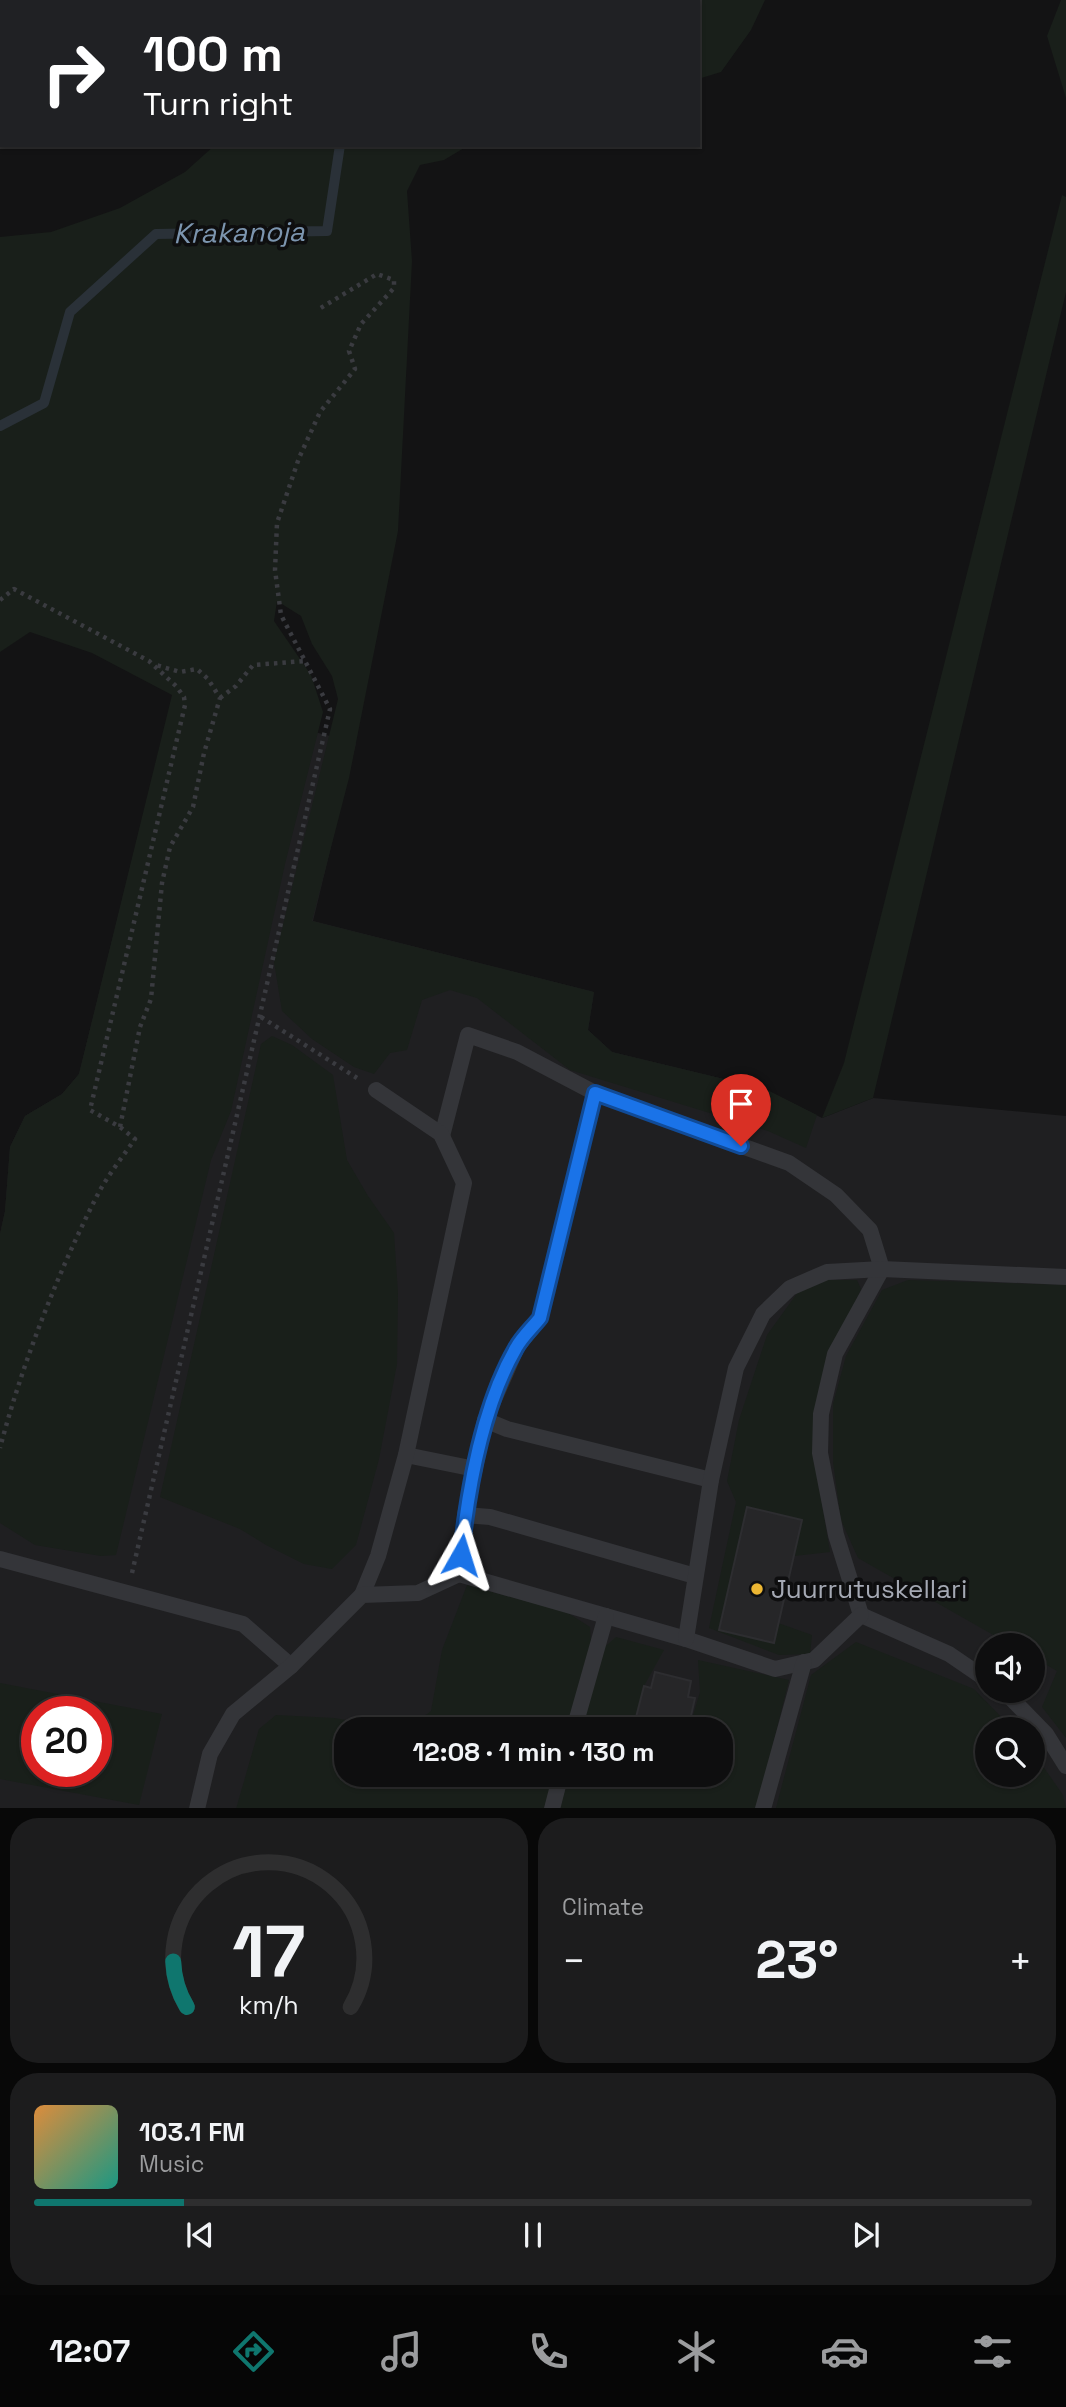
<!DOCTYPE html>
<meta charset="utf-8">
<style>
:root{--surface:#0e0e0f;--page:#1c1c1d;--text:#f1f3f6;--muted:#9b9c9e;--line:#2e2e2f;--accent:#0f766e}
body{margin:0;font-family:"Space Grotesk",sans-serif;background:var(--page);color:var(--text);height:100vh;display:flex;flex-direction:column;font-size:26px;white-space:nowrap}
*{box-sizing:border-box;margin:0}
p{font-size:23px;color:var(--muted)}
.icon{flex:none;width:38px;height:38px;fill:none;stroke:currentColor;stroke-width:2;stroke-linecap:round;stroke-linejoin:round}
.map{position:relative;height:1808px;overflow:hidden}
.panel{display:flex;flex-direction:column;gap:10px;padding:10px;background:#080808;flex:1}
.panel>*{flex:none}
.top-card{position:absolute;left:0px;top:0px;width:700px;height:147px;box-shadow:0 2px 5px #0004,0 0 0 2px var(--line);background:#202124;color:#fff;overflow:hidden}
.fabs{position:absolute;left:975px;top:1633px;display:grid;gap:14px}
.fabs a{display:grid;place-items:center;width:70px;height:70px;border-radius:50%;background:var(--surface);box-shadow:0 2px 5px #0004,0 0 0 2px var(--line);font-size:35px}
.speed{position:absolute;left:21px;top:1696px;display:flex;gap:14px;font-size:35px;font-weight:700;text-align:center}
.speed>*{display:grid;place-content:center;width:91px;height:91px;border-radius:50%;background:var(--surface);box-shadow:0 2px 5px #0004,0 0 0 2px var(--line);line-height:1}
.speed .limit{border:10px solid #d22;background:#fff;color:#111}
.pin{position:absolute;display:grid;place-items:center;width:60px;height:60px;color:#fff;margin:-72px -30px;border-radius:50% 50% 50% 0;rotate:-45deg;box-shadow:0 0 7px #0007}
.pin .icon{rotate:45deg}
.me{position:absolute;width:77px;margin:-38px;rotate:6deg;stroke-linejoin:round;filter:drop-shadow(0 0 5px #0008)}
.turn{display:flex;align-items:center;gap:24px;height:147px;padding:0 28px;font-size:32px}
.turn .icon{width:91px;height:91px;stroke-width:2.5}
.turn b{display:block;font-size:49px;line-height:60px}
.big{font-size:52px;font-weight:700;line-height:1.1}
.panel .card{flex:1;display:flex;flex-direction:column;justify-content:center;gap:10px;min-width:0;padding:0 24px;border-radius:28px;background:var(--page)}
.panel .dial{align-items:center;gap:0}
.dial svg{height:182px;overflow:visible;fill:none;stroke:var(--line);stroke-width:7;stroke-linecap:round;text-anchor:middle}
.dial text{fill:var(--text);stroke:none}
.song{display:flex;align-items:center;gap:21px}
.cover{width:84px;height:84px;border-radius:10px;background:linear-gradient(135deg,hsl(30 70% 55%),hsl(170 70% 35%))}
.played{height:7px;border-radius:4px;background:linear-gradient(90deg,var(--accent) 15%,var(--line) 15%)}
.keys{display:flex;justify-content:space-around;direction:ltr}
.heat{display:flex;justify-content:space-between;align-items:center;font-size:38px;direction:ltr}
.panel .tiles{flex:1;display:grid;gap:10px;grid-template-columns:1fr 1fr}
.card:last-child{grid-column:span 2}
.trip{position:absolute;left:334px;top:1717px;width:399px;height:70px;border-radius:28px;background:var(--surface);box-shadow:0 2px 5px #0004,0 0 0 2px var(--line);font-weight:700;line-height:70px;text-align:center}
.dock{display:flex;height:112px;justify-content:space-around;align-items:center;background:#060606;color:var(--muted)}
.dock .icon{width:49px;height:49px}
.dock .on{color:var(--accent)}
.dock b{font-size:32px;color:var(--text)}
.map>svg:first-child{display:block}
.built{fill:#1f1f21;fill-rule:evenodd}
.green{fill:#191f1a;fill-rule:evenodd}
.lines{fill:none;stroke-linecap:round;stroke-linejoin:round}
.stream{stroke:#2a3138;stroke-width:10}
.building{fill:#262628;stroke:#2d2d30;stroke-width:2}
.path{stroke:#3a3b40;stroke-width:4.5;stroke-dasharray:3.5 5;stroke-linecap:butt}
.lane{stroke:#343539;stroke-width:16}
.route-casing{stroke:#114b97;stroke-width:18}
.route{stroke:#1a73e8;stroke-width:12}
.poi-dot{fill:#ecb633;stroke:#0e0e0f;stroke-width:2.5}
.labels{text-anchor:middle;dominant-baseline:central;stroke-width:7;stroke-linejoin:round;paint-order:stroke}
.poi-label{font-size:26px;fill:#a5a9b4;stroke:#0e0e0f;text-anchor:start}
.water-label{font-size:28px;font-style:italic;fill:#7c95af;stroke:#0e0e0f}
</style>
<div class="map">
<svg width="1066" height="1809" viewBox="0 0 1066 1809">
<rect width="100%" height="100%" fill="#131314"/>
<path class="built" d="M173,694L356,743L313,921L594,992L588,1030L612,1052L765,1089L822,1118L873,1098L1066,1116V1808L0,1809V1234L5,1211L10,1147L25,1116L62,1094L79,1074ZM987,1645H1032V1690H987ZM37,1712H96V1771H37ZM346,1729H721V1774H346ZM987,1729H1032V1774H987Z"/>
<g class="green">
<path d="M374,0H765L751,30L721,72L698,79V2H372Z"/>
<path d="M1061,0H1066V98L1047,36Z"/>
<path d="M215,145H469L444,160L420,165L407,191L412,261L398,531L349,778L312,921L594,992L588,1030L612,1052L765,1089L817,1115L806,1148L768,1131L570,1070L477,998L450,990L422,1000L407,1050L390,1053L374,1074L354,1067L312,1039L282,1011L274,962L338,699L332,676L312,644L301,616L277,601L274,621L311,675L323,712L285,864L231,1111L211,1160L116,1555L101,1556L35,1545L0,1523V1234L5,1211L10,1147L25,1116L62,1094L79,1074L172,695L92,653L30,632L0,652V237L51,232L120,208L185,172Z"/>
<path d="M1062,195L1066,197V292L873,1098L822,1118L844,1063Z"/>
<path d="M272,1036L292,1045L333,1075L347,1160L368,1196L394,1233L398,1293L397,1364L379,1459L356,1545L332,1569L304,1564L266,1545L240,1529L160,1497L261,1044Z"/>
<path d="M825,1280H857L861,1289L849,1317L827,1355L817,1475L830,1552L794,1556L778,1623L812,1635L810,1654L779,1655L709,1628L736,1502L727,1481L739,1420L767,1335L798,1292Z"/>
<path d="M908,1280L1066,1285V1738L1042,1707L1057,1671L1033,1657L1032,1645H1011L858,1558L841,1520L833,1462V1404L846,1356L882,1290Z"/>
<path d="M467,1585L568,1613L590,1627L591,1643L567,1729H407L431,1711L442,1650Z"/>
<path d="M616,1637L664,1650L644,1686L633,1729H580L600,1651Z"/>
<path d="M856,1642L974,1689L1013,1729H987V1774H1032L1033,1752L1063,1795L1066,1808H776L811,1675Z"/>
<path d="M698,1660L789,1680L757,1808L560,1809L569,1775L721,1774V1729H689L700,1692Z"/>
<path d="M0,1683L162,1714L139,1805L0,1779ZM37,1712H96V1771H37Z"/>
<path d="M276,1715L334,1718L401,1729H346V1774L554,1775L544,1808L236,1809L259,1729Z"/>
</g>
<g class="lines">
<g class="stream">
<path d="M488,2L492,0"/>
<path d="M0,426L44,403L70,312L156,234L327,231L340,145"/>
</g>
</g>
<g class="building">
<path d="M747,1507L802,1520L774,1643L719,1630Z"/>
<path d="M655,1672L691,1681L688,1697L695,1698L688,1729H633L644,1686L651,1688Z"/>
</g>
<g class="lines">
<g class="path">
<path d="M0,600L14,589L149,661L176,686L184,697L185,705L90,1110L120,1127L135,1139C123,1156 109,1174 99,1192C59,1269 22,1364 0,1448"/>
<path d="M220,698L236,686L253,665L305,661"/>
<path d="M261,1017L357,1078"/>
<path d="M120,1127L140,1027L151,999L162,883L170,847L193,807L204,753L220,698L208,679L197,669L180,672L156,665"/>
<path d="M132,1573L330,709L281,615L275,570L277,523L299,458L320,412L355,369L349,351L361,324L394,288V280L377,274L319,309"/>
</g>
<g class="lane">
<path d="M442,1136L468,1035L517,1052L595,1093L789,1163L836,1195L870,1230L882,1269L835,1354L821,1414L820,1453L836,1535L861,1615L949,1654L987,1680"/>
<path d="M485,1420L507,1429L711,1480"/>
<path d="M406,1455L475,1469"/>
<path d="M465,1515L490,1517L695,1576"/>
<path d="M0,1559L243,1624L291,1666"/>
<path d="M459,1574L686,1639L775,1669L814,1660L861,1615"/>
<path d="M362,1595L378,1556L406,1455L464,1183L441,1134L376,1090"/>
<path d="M686,1639L711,1480L736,1368L763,1314L790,1288L827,1272L882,1269L1066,1277"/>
<path d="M1003,1690L1046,1734L1066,1766"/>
<path d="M574,1729L606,1616"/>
<path d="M197,1809L210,1754L233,1714L291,1666L362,1595L418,1593L459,1574L465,1515L485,1420L517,1347L540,1318L595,1093"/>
<path d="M552,1809L561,1774"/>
<path d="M763,1809L804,1662"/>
</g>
</g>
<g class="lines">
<g class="route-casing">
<path id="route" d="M461,1555C468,1489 483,1405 516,1348C522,1337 532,1328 540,1318L595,1093L741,1146"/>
</g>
<use href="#route" class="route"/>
</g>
<circle class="poi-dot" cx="757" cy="1589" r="7"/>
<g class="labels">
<g class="poi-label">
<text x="771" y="1589">Juurrutuskellari</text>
</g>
<g class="water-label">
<text transform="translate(239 232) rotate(-1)">Krakanoja</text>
</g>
</g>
</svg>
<div class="fabs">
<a><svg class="icon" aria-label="sound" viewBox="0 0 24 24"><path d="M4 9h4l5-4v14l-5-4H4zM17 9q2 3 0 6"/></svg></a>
<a><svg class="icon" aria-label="search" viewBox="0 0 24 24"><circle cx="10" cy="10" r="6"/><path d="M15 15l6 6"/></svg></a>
</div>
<div class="speed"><div class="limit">20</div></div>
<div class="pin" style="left:741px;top:1146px;background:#d93025"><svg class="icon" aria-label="arrive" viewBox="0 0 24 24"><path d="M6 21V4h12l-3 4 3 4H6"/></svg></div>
<svg class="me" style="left:461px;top:1555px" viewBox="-20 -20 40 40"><path d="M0-17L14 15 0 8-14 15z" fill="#1a73e8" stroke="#fff" stroke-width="4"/></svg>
<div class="trip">12:08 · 1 min · 130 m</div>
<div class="top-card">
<div class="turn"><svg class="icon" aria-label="right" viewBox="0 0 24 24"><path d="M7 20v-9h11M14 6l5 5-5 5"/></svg><div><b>100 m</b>Turn right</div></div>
</div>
</div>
<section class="panel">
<div class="tiles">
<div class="card dial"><svg viewBox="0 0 100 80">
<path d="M14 69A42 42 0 1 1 86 69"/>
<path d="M14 69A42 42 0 0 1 8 49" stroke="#0f766e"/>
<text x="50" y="56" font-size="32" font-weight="700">17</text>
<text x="50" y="72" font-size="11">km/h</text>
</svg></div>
<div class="card"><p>Climate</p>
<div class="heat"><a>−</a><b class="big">23°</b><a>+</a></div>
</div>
<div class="card">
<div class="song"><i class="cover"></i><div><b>103.1 FM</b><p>Music</p></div></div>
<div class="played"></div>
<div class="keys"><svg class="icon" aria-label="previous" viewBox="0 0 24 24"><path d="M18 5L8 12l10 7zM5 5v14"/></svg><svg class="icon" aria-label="pause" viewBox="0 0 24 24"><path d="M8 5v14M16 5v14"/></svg><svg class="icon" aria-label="next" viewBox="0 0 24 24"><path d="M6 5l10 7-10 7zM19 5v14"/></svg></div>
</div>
</div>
</section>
<nav class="dock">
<b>12:07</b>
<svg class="icon on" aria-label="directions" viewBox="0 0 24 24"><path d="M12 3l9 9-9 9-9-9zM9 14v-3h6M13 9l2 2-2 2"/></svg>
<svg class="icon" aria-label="music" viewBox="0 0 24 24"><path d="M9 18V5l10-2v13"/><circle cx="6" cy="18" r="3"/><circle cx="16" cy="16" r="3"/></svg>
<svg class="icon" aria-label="phone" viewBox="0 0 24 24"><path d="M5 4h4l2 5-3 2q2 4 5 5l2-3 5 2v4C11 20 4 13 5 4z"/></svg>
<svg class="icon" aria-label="climate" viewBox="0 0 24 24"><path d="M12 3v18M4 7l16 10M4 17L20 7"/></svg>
<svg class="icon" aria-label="car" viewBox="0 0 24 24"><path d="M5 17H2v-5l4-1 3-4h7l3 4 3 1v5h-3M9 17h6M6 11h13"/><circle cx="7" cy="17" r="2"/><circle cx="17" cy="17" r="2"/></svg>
<svg class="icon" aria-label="filters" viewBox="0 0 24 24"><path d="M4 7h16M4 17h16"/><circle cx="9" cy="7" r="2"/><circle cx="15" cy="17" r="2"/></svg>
</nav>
